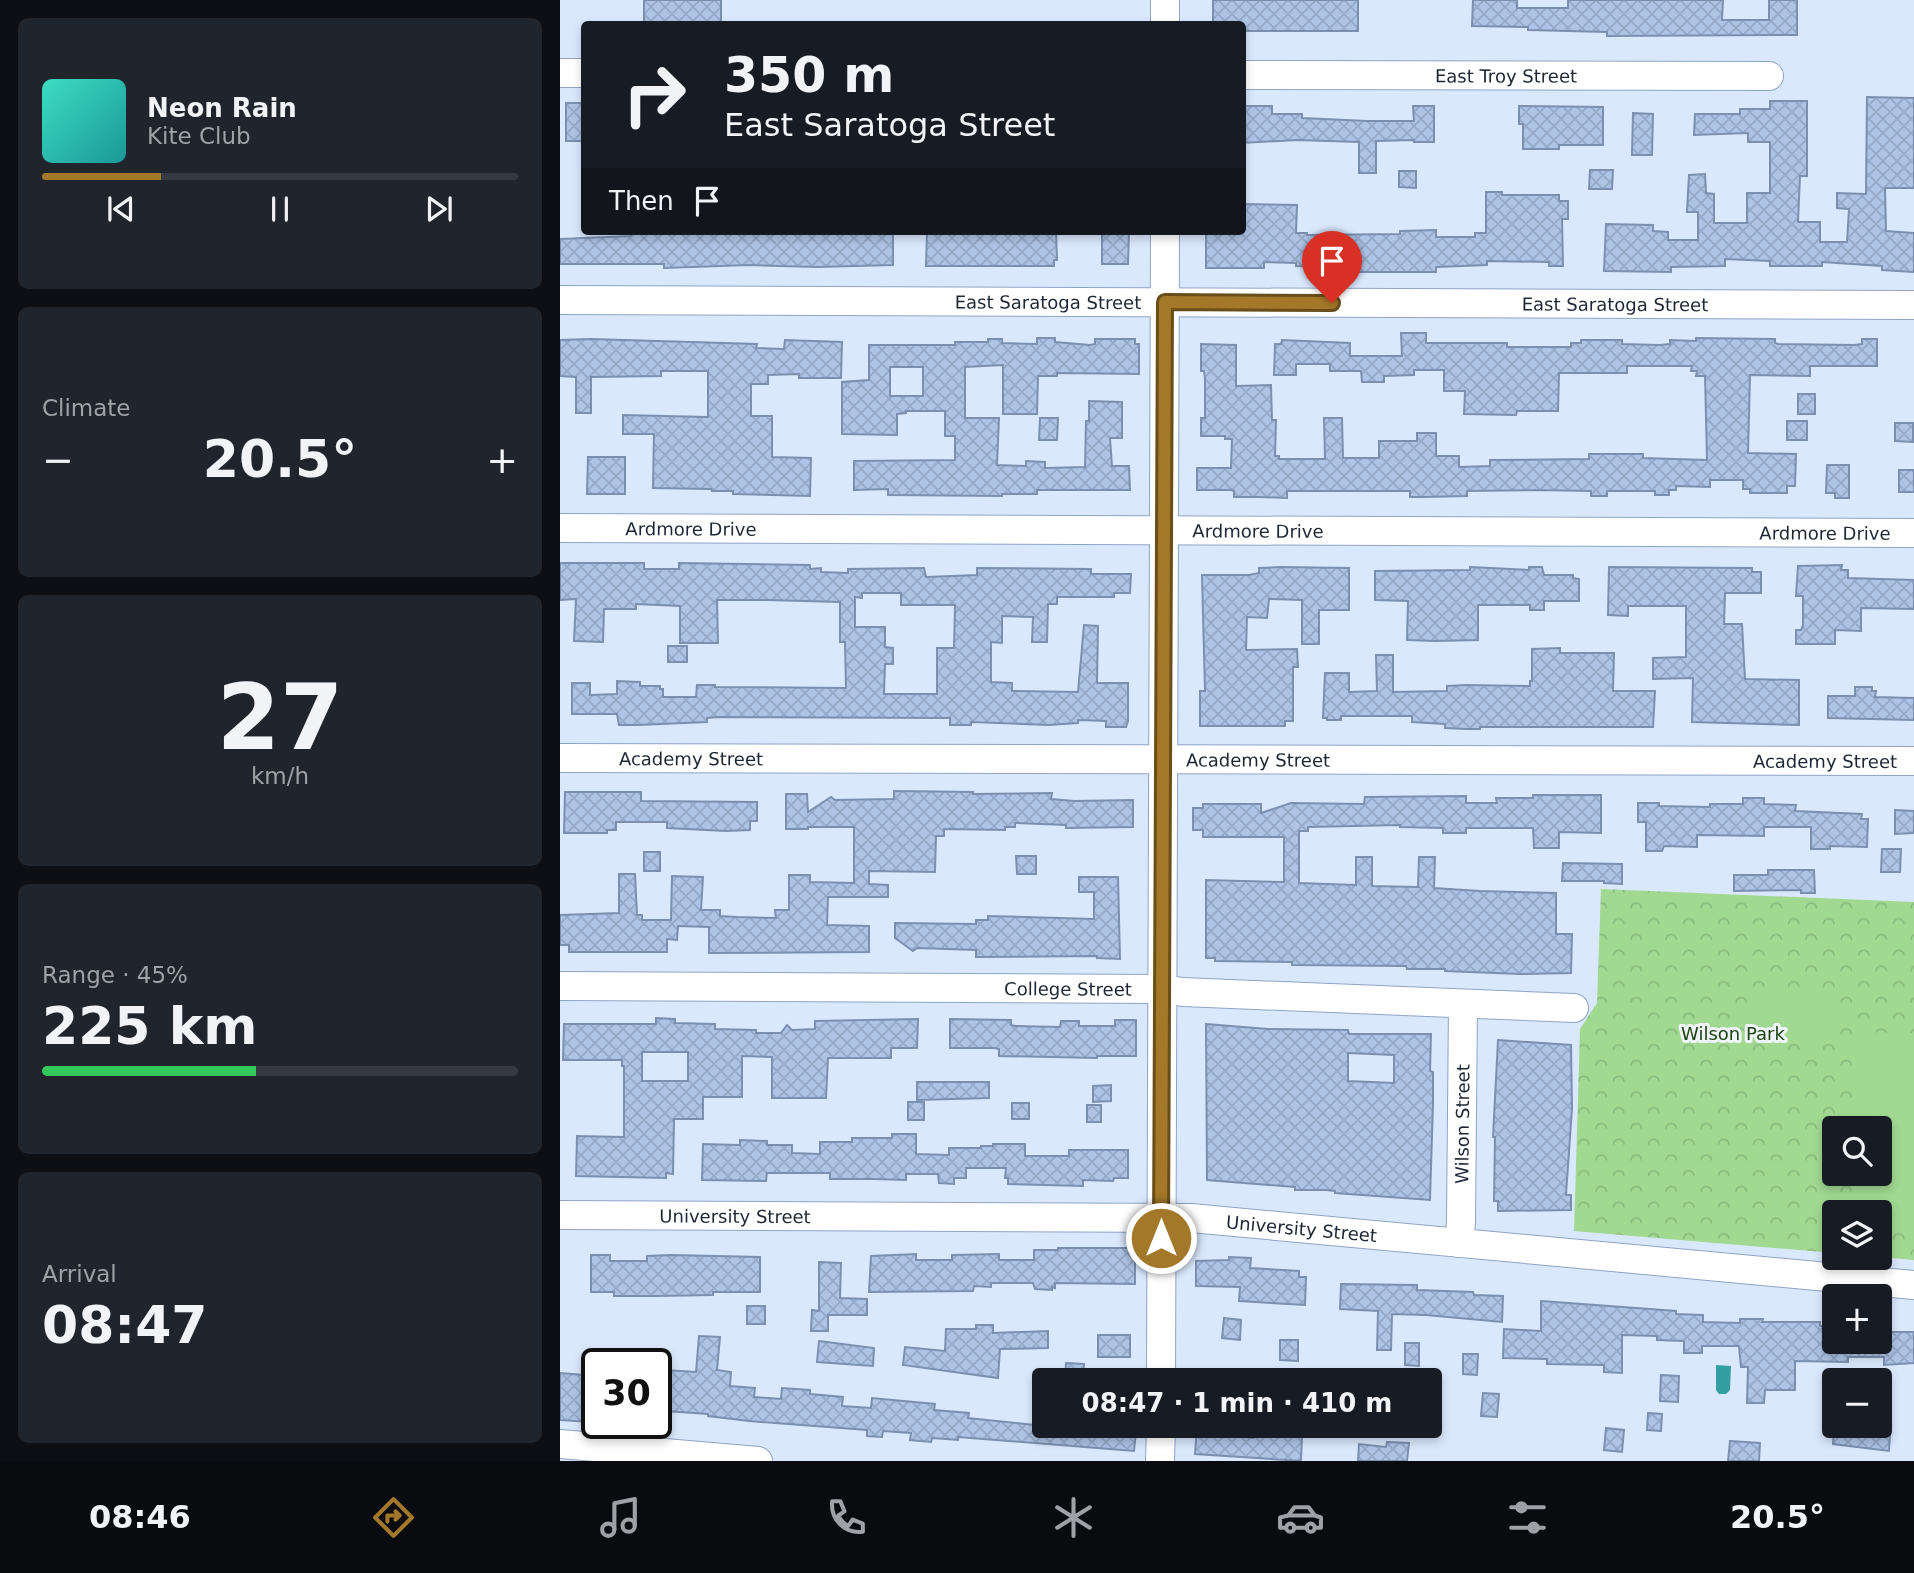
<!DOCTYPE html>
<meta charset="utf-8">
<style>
:root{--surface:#171b24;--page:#20242c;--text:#f1f3f6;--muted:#9ea1a6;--line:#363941;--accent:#a37828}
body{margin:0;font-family:"DejaVu Sans",sans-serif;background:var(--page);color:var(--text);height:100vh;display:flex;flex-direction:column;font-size:26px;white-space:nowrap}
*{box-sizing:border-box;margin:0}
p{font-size:23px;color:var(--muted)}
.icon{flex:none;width:38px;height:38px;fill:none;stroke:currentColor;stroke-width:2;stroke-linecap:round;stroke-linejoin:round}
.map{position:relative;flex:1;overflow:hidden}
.side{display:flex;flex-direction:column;gap:18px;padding:18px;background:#0d0f14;width:560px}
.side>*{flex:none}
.hud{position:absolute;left:21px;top:21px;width:665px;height:214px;border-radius:7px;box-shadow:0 4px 10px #0003;background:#171b24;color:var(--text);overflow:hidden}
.fabs{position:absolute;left:1262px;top:1116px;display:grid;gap:14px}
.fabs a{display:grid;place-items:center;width:70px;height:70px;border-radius:7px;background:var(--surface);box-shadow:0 4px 10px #0003;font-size:35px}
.speed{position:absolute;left:21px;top:1348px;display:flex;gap:14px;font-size:35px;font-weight:700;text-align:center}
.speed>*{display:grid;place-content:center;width:91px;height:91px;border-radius:50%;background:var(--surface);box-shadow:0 4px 10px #0003;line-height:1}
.speed .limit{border:4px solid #111;border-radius:10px;background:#fff;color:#111}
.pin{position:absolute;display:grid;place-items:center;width:60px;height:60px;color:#fff;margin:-72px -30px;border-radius:50% 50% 50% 0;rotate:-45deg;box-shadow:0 0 7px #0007}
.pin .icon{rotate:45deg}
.me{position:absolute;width:77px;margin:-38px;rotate:0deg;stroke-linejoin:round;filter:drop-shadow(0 0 5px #0008)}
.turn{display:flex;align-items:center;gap:24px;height:147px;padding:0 28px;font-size:32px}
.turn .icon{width:91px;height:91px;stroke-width:2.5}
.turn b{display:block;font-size:49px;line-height:60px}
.then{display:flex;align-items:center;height:66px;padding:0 28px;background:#0003;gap:14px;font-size:26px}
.big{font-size:52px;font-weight:700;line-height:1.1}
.side .tile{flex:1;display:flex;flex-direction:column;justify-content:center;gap:10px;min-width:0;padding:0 24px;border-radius:10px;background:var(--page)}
.side .dial{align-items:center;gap:0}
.dial b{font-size:91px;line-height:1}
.song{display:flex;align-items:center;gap:21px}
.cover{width:84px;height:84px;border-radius:10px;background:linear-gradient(135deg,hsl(170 70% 55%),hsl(180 70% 35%))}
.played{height:7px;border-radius:4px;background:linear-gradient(90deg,var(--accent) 25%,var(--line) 25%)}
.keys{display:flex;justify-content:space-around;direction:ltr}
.heat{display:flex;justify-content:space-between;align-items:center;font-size:38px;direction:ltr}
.charge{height:10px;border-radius:5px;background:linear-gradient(90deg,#34c759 45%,var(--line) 0)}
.trip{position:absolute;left:472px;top:1368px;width:410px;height:70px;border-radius:7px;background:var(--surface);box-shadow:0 4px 10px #0003;font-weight:700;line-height:70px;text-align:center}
.dock{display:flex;height:112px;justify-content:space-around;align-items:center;background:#090b0e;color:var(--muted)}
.dock .icon{width:49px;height:49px}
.dock .active{color:var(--accent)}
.dock b{font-size:32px;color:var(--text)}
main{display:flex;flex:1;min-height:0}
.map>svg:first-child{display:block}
.forest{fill:url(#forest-crowns);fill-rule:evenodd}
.pitch{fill:#a1d991}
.water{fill:#349fa3}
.building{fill:url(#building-cross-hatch);stroke:#7b90b0;stroke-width:2;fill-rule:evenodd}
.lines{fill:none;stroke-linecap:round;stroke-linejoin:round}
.minor-casing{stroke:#8ea4c5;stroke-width:30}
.minor{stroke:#fff;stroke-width:28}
.route-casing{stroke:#6a4e1a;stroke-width:18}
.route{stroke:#a37828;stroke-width:12}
.labels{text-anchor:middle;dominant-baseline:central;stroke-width:6;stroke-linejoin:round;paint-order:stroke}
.street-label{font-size:18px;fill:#1d2633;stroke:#eff4fb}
.park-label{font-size:18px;fill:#1c420f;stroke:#eff4fb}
</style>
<main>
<section class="side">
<div class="tile">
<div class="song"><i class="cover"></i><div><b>Neon Rain</b><p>Kite Club</p></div></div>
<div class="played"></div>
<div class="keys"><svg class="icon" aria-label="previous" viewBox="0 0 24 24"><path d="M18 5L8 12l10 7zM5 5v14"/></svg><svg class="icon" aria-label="pause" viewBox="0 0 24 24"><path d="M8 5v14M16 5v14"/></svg><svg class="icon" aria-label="next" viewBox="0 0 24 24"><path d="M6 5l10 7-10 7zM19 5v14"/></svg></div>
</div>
<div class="tile"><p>Climate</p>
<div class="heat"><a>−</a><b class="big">20.5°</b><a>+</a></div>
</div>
<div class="tile dial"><b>27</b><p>km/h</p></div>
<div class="tile"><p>Range · 45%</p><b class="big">225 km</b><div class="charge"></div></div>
<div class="tile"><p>Arrival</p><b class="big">08:47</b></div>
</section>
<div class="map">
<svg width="1354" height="1461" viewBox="0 0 1354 1461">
<defs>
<pattern id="forest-crowns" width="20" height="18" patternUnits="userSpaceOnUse" patternTransform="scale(1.75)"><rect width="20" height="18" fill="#a1d991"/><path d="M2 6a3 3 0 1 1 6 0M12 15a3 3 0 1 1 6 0" fill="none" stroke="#8aba7e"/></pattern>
<pattern id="building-cross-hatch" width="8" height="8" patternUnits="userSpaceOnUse" patternTransform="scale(1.75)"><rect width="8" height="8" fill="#aec4e7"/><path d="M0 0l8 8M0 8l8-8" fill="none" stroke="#95a8c7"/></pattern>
</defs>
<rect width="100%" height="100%" fill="#dae8fd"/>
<path class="forest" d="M1041,889L1354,902V1260L1320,1257V1213H1274V1253L1014,1231L1020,1029L1037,1003ZM1274,1129H1320V1174H1274Z"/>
<g class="pitch">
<path d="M1194,991L1277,999L1274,1040L1190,1033Z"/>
<path d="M1295,1032L1354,1033V1232L1320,1231V1213H1291L1292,1174H1320V1129H1293Z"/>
</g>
<path class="water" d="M1156,1365L1171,1366L1170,1390L1166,1394H1159L1156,1390Z"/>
<g class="building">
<rect x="84" y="0" width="77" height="24"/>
<path d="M653,0H798V31H682V24L653,23Z"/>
<path d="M913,0H957V8H1008V0H1163L1162,20H1209V0H1237V35L1047,36V32L968,30V27L912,26Z"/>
<path d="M1307,97L1354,98V188H1325L1326,231L1354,233V272L1322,270V266L1262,262V266H1210V261L1165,259V266L1111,267V272L1044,271L1046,224L1093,225V231L1108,232V240H1138V212H1127L1129,175L1145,174L1146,193L1154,194V223H1187V193H1210V142H1188V133L1134,135L1135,114H1180V109H1210V101H1247V176H1240L1238,222H1260V242H1287L1289,209L1277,208V193L1306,194Z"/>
<rect x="6" y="103" width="18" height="38"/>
<path d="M682,106H712V114H742V118L807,121H854L853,106H874V142H854V140L816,141V173H799V142L737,140L682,143Z"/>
<path d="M959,106L1043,107V145H999V149H963V124H959Z"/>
<path d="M1073,113L1093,114L1092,155H1072Z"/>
<path d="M1030,170H1053L1052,189H1029Z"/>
<path d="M839,171H856V188L839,187Z"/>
<path d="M926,192H942V195H999V201H1008V219H1002L1003,266H989V262L927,261V265L876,267V272H800L772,270V267L736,266V263L704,262V268H646V231H682V204L737,205L736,233H747V235L840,234V231L876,230V237H915V233H926Z"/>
<path d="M71,231H167V234H202V231H333V265L257,267L188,265L104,268V264H0V239L71,236Z"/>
<path d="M367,231H496L497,260H494V266H366Z"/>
<path d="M542,231H569L568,264H542Z"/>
<path d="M841,333H866V343H947V347H1011V343H1021V340H1062V344L1100,345L1110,344V340L1136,341V338L1215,339V343L1218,344L1294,345L1302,344V339H1317V366H1250V376L1190,375L1188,453L1236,454L1235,486H1227V493H1190V489H1183V480H1150V487L1116,486V490H1109V495H1095V491H1047V496H1031V491L977,490L907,491V496L864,497H850V491H727V498L700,497H674V491L671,490H637V468H671L672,439H665V436H641V418H645V379L644,371H641V344L676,345V386L711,385L712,420H716L715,456H719V459H765L764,418H782L783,458H819V441H857V433H876V456H899V467L930,466V460L1029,459V454H1083V458L1147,460L1145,376H1136L1137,371H1131L1132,366H1067V373H999L998,411H957L956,415L904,414L905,391H884V370H854V375L824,376V382H802L801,371H770V364H736V375H714L715,344H721L722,340L790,343V356H842Z"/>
<path d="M477,338H495V342L530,345L535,344V339H575V344H579V374L497,373V376H478L477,414H443V365L405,367V418H439L437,465L466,466V461L485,462V468L525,467L526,421H529V401L562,402V438H550L552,466H569L570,490H477V494H442V496L328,495V489L294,490V461L395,460V436H385V411H346V413L337,414V435L282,434V382L309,380V345H395V342H428V339H442V343L477,344ZM330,367H363V396H330Z"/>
<path d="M31,339L197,344L196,348L224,349L225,340L282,342L281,378H239V374L208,375V384H191V416H212V457L251,458L250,496L173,494V491H152L151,489L93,488L94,434H63V415L148,417V371H101V376L31,377V413H16V377L0,376V340Z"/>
<rect x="1238" y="394" width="17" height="20"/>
<path d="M480,418H498L497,440H479Z"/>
<rect x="1227" y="421" width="20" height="19"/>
<path d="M1335,423H1353V442L1335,441Z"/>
<path d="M28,457H65V494H27Z"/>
<path d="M1267,465H1289V498H1275V493H1266Z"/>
<rect x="1339" y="470" width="15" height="22"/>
<path d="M0,563H84V569H119V563L250,565V569L261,568V572L288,573V569L364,568L366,577L417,575V568L531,569V574H571L570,593H554V597H497V604H488L487,642H472L473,617L442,616V643L431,642V682L452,683V691L518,692L524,625L538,626L537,683H568V721L566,727H546V721L518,720V723L488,725L411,722V725H390V718L159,717L147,718V722L78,725H59L57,714H12V683H30V695L57,694V681L80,682V686H100V689H103V697H136L137,685H155V687L286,688L285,642H280V602L208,600H157L158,643H120V606L76,604V609H44L43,642L14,641L16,599L0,600ZM302,593H341V605H395L394,648H377V694H324L325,664H333V648L325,647V627H295V597L302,598Z"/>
<path d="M1282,565L1281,570H1288V578L1354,580V609L1301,608V631L1275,630V644H1236V630H1241L1243,625V596H1236L1238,566Z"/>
<path d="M721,567L789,568V610H759V644H742V600L709,599L707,618L687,617L686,650L737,649L738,667H733V721H725V726H640V691H645L642,575H689L699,573V568Z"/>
<path d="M910,567L969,570V567H982L984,575H1013V578L1019,579V601H984V610H970V605H918V640L875,641L847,640L848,601L815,600V571L910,570Z"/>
<path d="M1049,567L1192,568V572H1201V593H1165L1164,624H1182L1185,679L1239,680V725L1132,722L1133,678L1093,679V658L1126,657V606H1068V616L1048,615Z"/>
<rect x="108" y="646" width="19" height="16"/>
<path d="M1000,648V653H1054L1053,691H1095L1093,727H920V729H907L885,728V724L852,722V716H781V720H767V718H763L765,673H789V692L817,691L816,655H833V692L887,691V686L906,685L970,686V681H972V649Z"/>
<path d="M1295,687H1312V691H1316L1315,697L1354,698V720L1268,718V696H1295Z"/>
<path d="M334,791L413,792V794L492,793L491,799L514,801L573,800V827L506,828V825L455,823V827H445V830L384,829V836H376L375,872L309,871V884L328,885V897H268L267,925L309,926V952L149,953V927L118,926L117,940L107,939V952H9V945H0V915L59,913V874H75L77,915H82V920H111L112,876L143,877L141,910H160V916L177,917L216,918L215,910H229V875H250V882L294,883V827H248V829H226V794H247L248,812L271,797L275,800L334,799Z"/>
<path d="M5,792H81V801L197,802V821H190V830L166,831L107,828V822H56V830H47V833H4Z"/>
<path d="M973,795H1041V833L999,832V848H974L973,828H906V833H883V828L840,827V825L748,827V831H739V883L796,885V857H812V886L858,887L859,857H875L874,888L920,891L996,893V934H1012L1011,973L960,974L885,971V969H847L846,966L732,965V962L655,961V958H646V880L724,882V837H643V830H633V808H643V804H701V813L731,803L804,804L805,797L906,796V803H937L936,798H973Z"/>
<path d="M1183,798H1204V804L1236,805L1235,811L1302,814L1301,819H1308L1307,847L1270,846V849H1251V827H1204V836L1137,835V847L1104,846L1102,851H1086V822H1078V803H1099V806L1150,807V804H1183Z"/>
<path d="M1335,810L1354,811V833L1335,834Z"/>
<path d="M1322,849H1341L1340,872H1321Z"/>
<rect x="84" y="852" width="16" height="19"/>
<path d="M456,856H476V874H457Z"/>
<path d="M1003,863L1062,864V884L1044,883V881H1002Z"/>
<path d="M1208,870H1254L1255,893H1241V890L1174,891V875H1208Z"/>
<path d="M519,877H558L560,959L537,958V956L416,957V950L357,948L353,951L335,938V923L416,924V920H428V916L534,919V892H519Z"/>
<path d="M96,1018L115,1019V1023L155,1024V1029L196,1030V1033H221L227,1025L232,1030L255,1029V1021L358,1019L357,1048H331V1058H268L266,1098H212V1057L182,1056V1097H143V1119H114L113,1174L106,1173V1178L16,1176L17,1136L64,1137V1066H62V1060H3L4,1024H96ZM82,1052H128V1081H82Z"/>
<path d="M390,1019L451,1020V1025L455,1026L500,1027L501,1021H519V1026H555V1020H576V1056H537V1058L439,1056V1049L434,1048H390Z"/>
<path d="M646,1024L708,1029L788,1030L789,1034H871L870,1071L873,1072V1104L870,1200L775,1193V1191L766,1190H735V1187L647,1180ZM788,1053L834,1055V1083L788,1081Z"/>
<path d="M938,1040L1011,1045L1012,1108L1006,1195H1011V1210L938,1211V1201H934L935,1137H933Z"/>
<path d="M357,1082H429V1098L357,1100Z"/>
<path d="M551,1085V1101L533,1102V1086Z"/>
<rect x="348" y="1102" width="16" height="18"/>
<rect x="452" y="1103" width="17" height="16"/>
<rect x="527" y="1105" width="14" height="17"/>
<path d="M332,1134H356V1154L389,1155V1148H421V1146H433V1144H465V1156H509V1150H568V1178H554L553,1181L523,1180V1186L448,1184V1178H445L446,1168H406V1178H394V1184L379,1183L378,1174H346V1180L313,1179H270V1173H207L206,1181L142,1180L143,1144L180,1145V1140L207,1141V1145H232V1153L260,1154V1142H292V1138H332Z"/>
<path d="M498,1248H569V1253H575V1284L495,1283V1288L492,1287V1290L475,1289L473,1283H431V1287L414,1286L413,1291L309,1292L311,1256L356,1254V1260H392V1255L439,1254V1260H474V1250H498Z"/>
<path d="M31,1255H50V1261H87V1256L111,1255L200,1257V1292H153V1295L96,1296H54V1292H31Z"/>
<path d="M669,1257L691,1258L690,1268L739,1271V1277H746L745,1305L679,1301L680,1287L636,1286V1261L669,1260Z"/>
<path d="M259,1262L281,1263L280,1298L307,1299V1315H268V1331H251L252,1310L259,1311Z"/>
<path d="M781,1284L857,1285V1290L913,1292L914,1295L943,1296L942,1322L866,1315L832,1314L831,1350H817L818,1311L780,1309Z"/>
<path d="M981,1301L1116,1311V1314L1143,1315V1322L1180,1323V1319H1203L1202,1322H1260V1326H1274V1342H1324V1332H1354V1363L1324,1365V1357H1288V1362L1235,1361V1390H1205L1204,1403H1187L1188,1367H1181L1179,1346H1142V1353H1124V1341L1097,1340V1336L1062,1335V1373L1044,1372V1365L987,1364V1359L943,1358L944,1329L981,1331Z"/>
<rect x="187" y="1306" width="18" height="18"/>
<path d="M664,1318L681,1320L680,1340L662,1338Z"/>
<path d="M416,1325H433V1333L488,1331V1348L440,1349L438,1378L343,1365L345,1347L385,1351L386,1329H416Z"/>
<rect x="538" y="1335" width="32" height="22"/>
<path d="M139,1336L160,1337L157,1370L171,1372L170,1386L195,1388L194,1397L221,1399L222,1388L250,1390V1394L283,1397L282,1406L311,1408L312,1398L375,1404L374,1410L409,1413L408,1418L485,1426H535L576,1431L574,1451L398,1437V1440L372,1438L371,1442L350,1440L351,1433L323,1431L322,1437L307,1436V1430L189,1421L148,1416V1414L105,1411L106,1399L96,1398V1375H106V1370L136,1372Z"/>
<path d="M720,1340H738V1361L720,1360Z"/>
<path d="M259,1341L314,1348L313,1366L257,1362Z"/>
<path d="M845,1343H859V1366L845,1365Z"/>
<path d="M903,1354H918L917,1375L903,1374Z"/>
<path d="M506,1363L524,1364L523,1381H505Z"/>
<path d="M0,1373L24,1375L23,1391L31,1392L29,1422L0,1420Z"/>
<path d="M1101,1375L1119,1376L1118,1402L1100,1401Z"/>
<path d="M923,1393L939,1394L937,1417L921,1416Z"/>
<path d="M1088,1413L1102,1414L1101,1431L1087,1430Z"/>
<path d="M637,1426H666V1435L693,1438L694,1432L742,1436L741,1461L635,1454Z"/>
<path d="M1046,1428L1064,1430L1062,1452L1044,1450Z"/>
<path d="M1274,1429L1330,1435L1329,1451L1273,1444Z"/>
<path d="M1170,1441L1200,1443L1199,1461H1168Z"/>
<path d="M827,1442L849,1443L847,1461H798L799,1444L826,1447Z"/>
</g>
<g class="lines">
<g class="minor-casing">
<g id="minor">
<path d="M605,24V0"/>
<path d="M0,73H24"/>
<path id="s1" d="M682,75L1209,76"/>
<path id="s2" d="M0,300L1354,305"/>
<path id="s3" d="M0,528L1354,533"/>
<path id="s4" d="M0,758L1354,761"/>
<path id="s5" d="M0,986L603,989L623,992L1014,1008"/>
<path id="s6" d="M0,1215L631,1218L1354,1285"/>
<path id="s7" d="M899,1243L901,1222L903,1004"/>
<path d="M601,1381L605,231"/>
<path d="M0,1444L198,1461"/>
<path d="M600,1461L601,1426"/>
</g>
</g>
<use href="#minor" class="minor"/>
</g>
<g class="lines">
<g class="route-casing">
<path id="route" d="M601,1238L605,302L772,303"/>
</g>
<use href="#route" class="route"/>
</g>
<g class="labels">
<g class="street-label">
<text stroke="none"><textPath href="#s1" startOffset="264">East Troy Street</textPath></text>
<text stroke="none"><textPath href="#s2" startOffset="488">East Saratoga Street</textPath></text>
<text stroke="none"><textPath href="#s2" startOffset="1055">East Saratoga Street</textPath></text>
<text stroke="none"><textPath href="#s3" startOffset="131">Ardmore Drive</textPath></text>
<text stroke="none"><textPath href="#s3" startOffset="698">Ardmore Drive</textPath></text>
<text stroke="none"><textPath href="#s3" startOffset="1265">Ardmore Drive</textPath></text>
<text stroke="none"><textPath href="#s4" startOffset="131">Academy Street</textPath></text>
<text stroke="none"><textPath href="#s4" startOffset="698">Academy Street</textPath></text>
<text stroke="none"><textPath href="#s4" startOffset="1265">Academy Street</textPath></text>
<text stroke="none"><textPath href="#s5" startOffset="508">College Street</textPath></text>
<text stroke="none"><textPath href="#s7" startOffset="119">Wilson Street</textPath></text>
<text stroke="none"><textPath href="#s6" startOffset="175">University Street</textPath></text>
<text stroke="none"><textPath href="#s6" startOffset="742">University Street</textPath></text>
</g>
<g class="park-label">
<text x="1173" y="1033">Wilson Park</text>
</g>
</g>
</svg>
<div class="fabs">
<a><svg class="icon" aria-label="search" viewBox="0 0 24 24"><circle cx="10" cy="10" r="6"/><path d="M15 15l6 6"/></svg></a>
<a><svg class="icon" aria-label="layers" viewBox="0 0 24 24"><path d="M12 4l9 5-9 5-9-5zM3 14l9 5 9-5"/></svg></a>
<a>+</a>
<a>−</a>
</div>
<div class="speed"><div class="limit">30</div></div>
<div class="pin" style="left:772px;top:303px;background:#d93025"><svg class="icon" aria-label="arrive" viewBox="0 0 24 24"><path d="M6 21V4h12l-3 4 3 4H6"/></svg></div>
<svg class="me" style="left:601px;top:1238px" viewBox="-20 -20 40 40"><circle r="17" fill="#a37828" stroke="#fff" stroke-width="3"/><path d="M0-11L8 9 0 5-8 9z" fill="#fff"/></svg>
<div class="trip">08:47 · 1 min · 410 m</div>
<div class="hud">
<div class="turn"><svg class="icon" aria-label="right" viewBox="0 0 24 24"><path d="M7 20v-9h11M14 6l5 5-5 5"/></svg><div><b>350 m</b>East Saratoga Street</div></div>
<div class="then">Then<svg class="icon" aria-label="arrive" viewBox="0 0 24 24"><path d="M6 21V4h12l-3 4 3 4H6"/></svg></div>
</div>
</div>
</main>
<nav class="dock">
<b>08:46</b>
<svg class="icon active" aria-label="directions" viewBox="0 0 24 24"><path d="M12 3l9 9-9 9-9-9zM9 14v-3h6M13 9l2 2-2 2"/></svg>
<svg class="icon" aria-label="music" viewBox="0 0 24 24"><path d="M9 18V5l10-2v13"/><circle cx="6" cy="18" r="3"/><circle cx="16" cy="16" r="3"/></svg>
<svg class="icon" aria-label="phone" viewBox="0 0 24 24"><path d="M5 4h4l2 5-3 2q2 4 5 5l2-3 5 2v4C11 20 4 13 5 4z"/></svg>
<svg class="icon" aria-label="climate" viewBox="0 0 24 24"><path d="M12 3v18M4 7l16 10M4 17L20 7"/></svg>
<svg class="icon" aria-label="car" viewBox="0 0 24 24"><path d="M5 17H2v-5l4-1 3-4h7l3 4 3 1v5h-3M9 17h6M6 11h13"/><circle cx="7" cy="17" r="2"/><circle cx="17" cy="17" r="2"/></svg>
<svg class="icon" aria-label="filters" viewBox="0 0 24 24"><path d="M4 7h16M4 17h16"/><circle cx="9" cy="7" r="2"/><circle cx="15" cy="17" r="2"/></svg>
<b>20.5°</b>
</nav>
